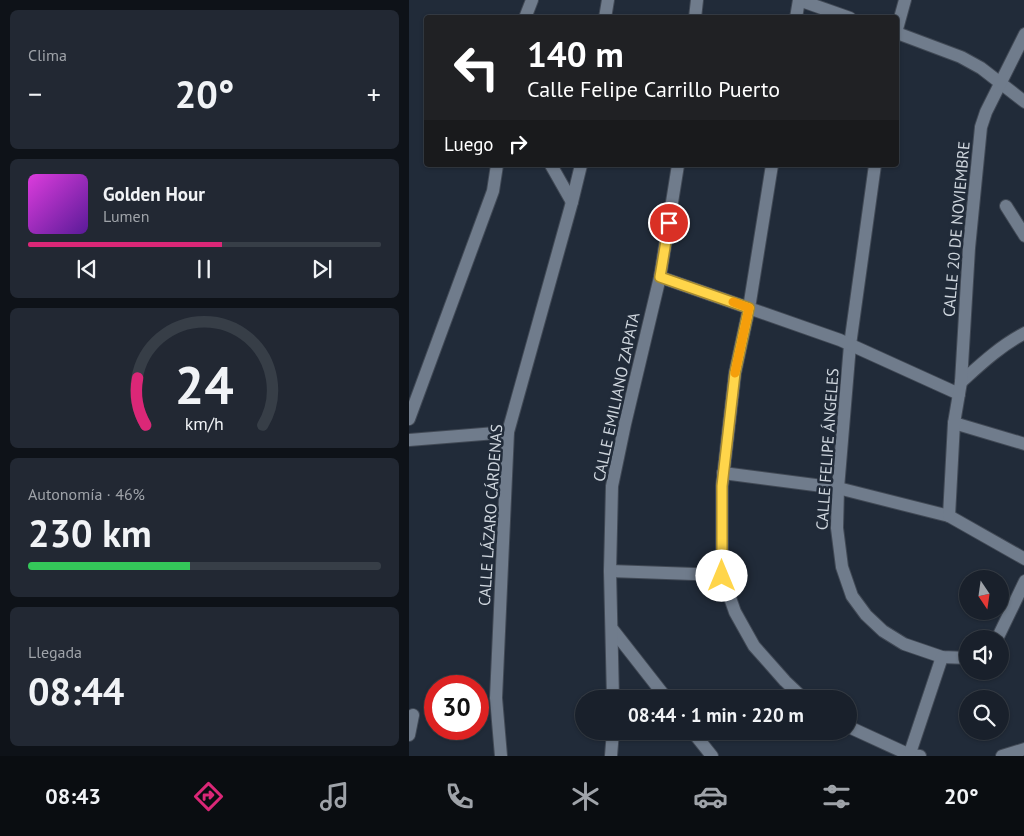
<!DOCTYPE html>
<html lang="es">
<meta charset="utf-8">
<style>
:root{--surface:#19202b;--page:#222833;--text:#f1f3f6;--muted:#9fa3a9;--line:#373e47;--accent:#db2777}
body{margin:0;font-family:"PT Sans",sans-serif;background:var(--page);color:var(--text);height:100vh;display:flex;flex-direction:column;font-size:19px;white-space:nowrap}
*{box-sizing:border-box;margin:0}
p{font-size:16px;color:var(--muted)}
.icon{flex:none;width:28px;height:28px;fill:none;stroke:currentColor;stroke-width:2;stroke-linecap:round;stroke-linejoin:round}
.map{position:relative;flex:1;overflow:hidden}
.sheet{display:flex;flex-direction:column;gap:10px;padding:10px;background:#0e1218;width:409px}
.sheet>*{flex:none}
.top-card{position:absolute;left:15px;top:15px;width:475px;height:152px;border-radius:5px;box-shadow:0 1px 4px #0004,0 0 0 1px var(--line);background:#202124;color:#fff;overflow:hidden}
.needle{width:32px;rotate:167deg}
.buttons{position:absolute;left:550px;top:570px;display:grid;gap:10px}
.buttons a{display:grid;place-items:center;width:50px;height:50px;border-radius:50%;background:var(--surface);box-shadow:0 1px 4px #0004,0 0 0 1px var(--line);font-size:25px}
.speed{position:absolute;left:15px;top:675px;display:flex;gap:10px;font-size:25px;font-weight:700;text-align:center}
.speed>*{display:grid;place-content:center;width:65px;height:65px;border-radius:50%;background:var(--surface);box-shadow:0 1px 4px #0004,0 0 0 1px var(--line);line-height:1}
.speed .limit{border:8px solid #d22;background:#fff;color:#111}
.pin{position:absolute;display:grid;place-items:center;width:42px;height:42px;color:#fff;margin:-21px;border:2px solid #fff;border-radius:50%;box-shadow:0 1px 5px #0007}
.me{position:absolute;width:55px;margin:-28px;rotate:0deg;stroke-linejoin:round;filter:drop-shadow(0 0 4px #0008)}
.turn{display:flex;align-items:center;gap:18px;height:105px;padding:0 20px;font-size:22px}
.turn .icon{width:65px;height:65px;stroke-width:2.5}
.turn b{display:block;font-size:35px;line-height:42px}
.then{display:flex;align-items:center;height:48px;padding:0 20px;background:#0003;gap:10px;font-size:19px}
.big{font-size:38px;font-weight:600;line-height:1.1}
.sheet .widget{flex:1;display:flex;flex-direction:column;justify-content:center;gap:8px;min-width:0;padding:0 18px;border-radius:8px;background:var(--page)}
.sheet .dial{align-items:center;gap:0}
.dial svg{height:130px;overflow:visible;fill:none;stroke:var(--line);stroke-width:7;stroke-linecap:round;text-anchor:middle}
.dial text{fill:var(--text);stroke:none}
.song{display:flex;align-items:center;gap:15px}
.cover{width:60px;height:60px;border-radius:8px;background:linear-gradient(135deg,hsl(300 70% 55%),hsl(270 70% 35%))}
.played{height:5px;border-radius:2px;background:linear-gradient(90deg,var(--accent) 55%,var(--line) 55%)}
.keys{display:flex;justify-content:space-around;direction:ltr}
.heat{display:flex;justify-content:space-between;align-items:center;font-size:28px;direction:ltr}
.charge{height:8px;border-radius:4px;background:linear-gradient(90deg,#34c759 46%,var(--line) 0)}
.trip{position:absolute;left:166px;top:690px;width:282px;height:50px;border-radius:25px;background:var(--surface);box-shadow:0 1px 4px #0004,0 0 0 1px var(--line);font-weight:600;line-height:50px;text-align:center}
.tab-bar{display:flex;height:80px;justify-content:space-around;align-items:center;background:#0a0d11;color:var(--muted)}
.tab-bar .icon{width:35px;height:35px}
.tab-bar .current{color:var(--accent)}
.tab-bar b{font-size:22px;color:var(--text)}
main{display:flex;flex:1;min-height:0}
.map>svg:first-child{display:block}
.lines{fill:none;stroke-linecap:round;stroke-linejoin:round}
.minor-casing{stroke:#414955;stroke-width:14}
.minor{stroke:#707c8c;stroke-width:12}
.route-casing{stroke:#a68a30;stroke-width:12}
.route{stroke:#ffd54a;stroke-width:9}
.slow{stroke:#f59e0b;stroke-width:9}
.labels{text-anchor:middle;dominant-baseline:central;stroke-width:5;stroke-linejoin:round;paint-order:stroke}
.street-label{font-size:16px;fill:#ced5dd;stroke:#212b39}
</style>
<main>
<section class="sheet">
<div class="widget"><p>Clima</p>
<div class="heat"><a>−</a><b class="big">20°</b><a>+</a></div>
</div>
<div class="widget">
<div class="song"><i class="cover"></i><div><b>Golden Hour</b><p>Lumen</p></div></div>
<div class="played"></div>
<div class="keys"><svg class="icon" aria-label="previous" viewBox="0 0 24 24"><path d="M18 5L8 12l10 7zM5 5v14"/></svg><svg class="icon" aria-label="pause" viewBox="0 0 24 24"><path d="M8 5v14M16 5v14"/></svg><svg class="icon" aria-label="next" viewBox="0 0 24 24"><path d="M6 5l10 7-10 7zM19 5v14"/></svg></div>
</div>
<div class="widget dial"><svg viewBox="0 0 100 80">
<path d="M14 69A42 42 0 1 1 86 69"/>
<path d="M14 69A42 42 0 0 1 9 40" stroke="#db2777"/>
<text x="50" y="56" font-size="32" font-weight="700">24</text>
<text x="50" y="72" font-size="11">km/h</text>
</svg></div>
<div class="widget"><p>Autonomía · 46%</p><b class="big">230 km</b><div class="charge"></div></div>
<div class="widget"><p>Llegada</p><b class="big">08:44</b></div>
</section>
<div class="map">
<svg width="616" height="756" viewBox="0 0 616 756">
<rect width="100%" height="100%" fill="#212b39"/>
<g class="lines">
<g class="minor-casing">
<g id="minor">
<path d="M390,0L441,18"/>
<path d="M116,18L123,0"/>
<path d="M196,18L199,0"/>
<path d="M286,18L288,0"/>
<path d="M387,18L390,0"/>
<path d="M488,29L496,0"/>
<path d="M488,33L552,57L572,68L616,102"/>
<path d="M142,165L163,202"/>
<path d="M363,165L340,308L326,373L313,486V575L326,612L345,646L376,681L395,699"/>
<path d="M466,165L441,345L429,488L428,528L433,567L443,596L457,615L474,631L495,644L533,657L559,658"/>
<path d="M597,206L616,236"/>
<path d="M251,277L431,340L550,394"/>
<path d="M552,382C572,364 591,346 616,333"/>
<path d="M0,419L84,191L88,165"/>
<path d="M545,423L616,444"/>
<path d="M0,440L99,432"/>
<path d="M314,473L429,488L540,516L616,559"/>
<path d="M540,516L545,423L552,382L560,248L572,127L577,112L616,34"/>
<path d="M201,571L313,575"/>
<path d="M204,630L258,699"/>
<path d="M588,639L616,581"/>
<path d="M204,699L201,571L203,486L216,424L251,277L269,165"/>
<path d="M440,727L501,755L511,756"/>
<path d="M283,731L303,756"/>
<path d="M0,735L4,715"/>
<path d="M92,756L87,698L99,432L163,202L172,165"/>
<path d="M202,756L204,731"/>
<path d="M500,756L533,657"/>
<path d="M593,756L616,749"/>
</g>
</g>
<use href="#minor" class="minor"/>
</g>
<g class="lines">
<g class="route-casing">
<path id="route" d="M260,223L251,277L340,308L326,373L313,486V576"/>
</g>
<use href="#route" class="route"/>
<path class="slow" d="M324,302L340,308L326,373"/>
</g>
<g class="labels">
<g class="street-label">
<text transform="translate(547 229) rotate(-85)">CALLE 20 DE NOVIEMBRE</text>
<text transform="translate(207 397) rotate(-78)">CALLE EMILIANO ZAPATA</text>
<text transform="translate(418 449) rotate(-86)">CALLE FELIPE ÁNGELES</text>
<text transform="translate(81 515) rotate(-86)">CALLE LÁZARO CÁRDENAS</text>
</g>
</g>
</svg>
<div class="buttons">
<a><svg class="needle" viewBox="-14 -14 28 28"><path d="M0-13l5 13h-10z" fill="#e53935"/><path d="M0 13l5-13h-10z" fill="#9fa3a9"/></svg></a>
<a><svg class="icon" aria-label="sound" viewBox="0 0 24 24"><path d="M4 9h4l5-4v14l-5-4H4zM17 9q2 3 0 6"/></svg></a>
<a><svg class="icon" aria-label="search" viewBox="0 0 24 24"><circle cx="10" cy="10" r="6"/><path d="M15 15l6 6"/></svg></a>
</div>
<div class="speed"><div class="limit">30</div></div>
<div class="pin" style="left:260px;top:223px;background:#d93025"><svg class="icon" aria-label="arrive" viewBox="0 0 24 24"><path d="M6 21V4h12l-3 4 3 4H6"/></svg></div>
<svg class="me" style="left:313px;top:576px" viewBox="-20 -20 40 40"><circle r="19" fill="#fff"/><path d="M0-13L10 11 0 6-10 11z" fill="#ffd54a"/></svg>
<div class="trip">08:44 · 1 min · 220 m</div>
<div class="top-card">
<div class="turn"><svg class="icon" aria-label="left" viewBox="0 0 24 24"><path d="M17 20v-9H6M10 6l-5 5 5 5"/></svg><div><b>140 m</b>Calle Felipe Carrillo Puerto</div></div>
<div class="then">Luego<svg class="icon" aria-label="right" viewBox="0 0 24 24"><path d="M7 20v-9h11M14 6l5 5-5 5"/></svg></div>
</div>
</div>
</main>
<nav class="tab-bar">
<b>08:43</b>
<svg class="icon current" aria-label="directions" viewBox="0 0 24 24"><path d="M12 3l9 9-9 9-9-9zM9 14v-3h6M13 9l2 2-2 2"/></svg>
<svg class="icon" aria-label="music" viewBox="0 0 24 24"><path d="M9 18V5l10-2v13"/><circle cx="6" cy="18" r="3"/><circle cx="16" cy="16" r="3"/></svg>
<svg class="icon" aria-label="phone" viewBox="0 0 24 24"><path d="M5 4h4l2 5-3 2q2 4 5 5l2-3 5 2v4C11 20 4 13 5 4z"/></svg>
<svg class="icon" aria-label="climate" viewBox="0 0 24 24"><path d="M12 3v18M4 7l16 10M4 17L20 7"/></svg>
<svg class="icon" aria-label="car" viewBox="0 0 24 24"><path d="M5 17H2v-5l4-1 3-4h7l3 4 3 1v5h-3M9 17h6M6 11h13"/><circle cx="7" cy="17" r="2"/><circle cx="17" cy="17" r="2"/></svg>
<svg class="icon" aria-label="filters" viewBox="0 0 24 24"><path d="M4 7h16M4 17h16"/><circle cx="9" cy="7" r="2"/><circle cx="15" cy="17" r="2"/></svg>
<b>20°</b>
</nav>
